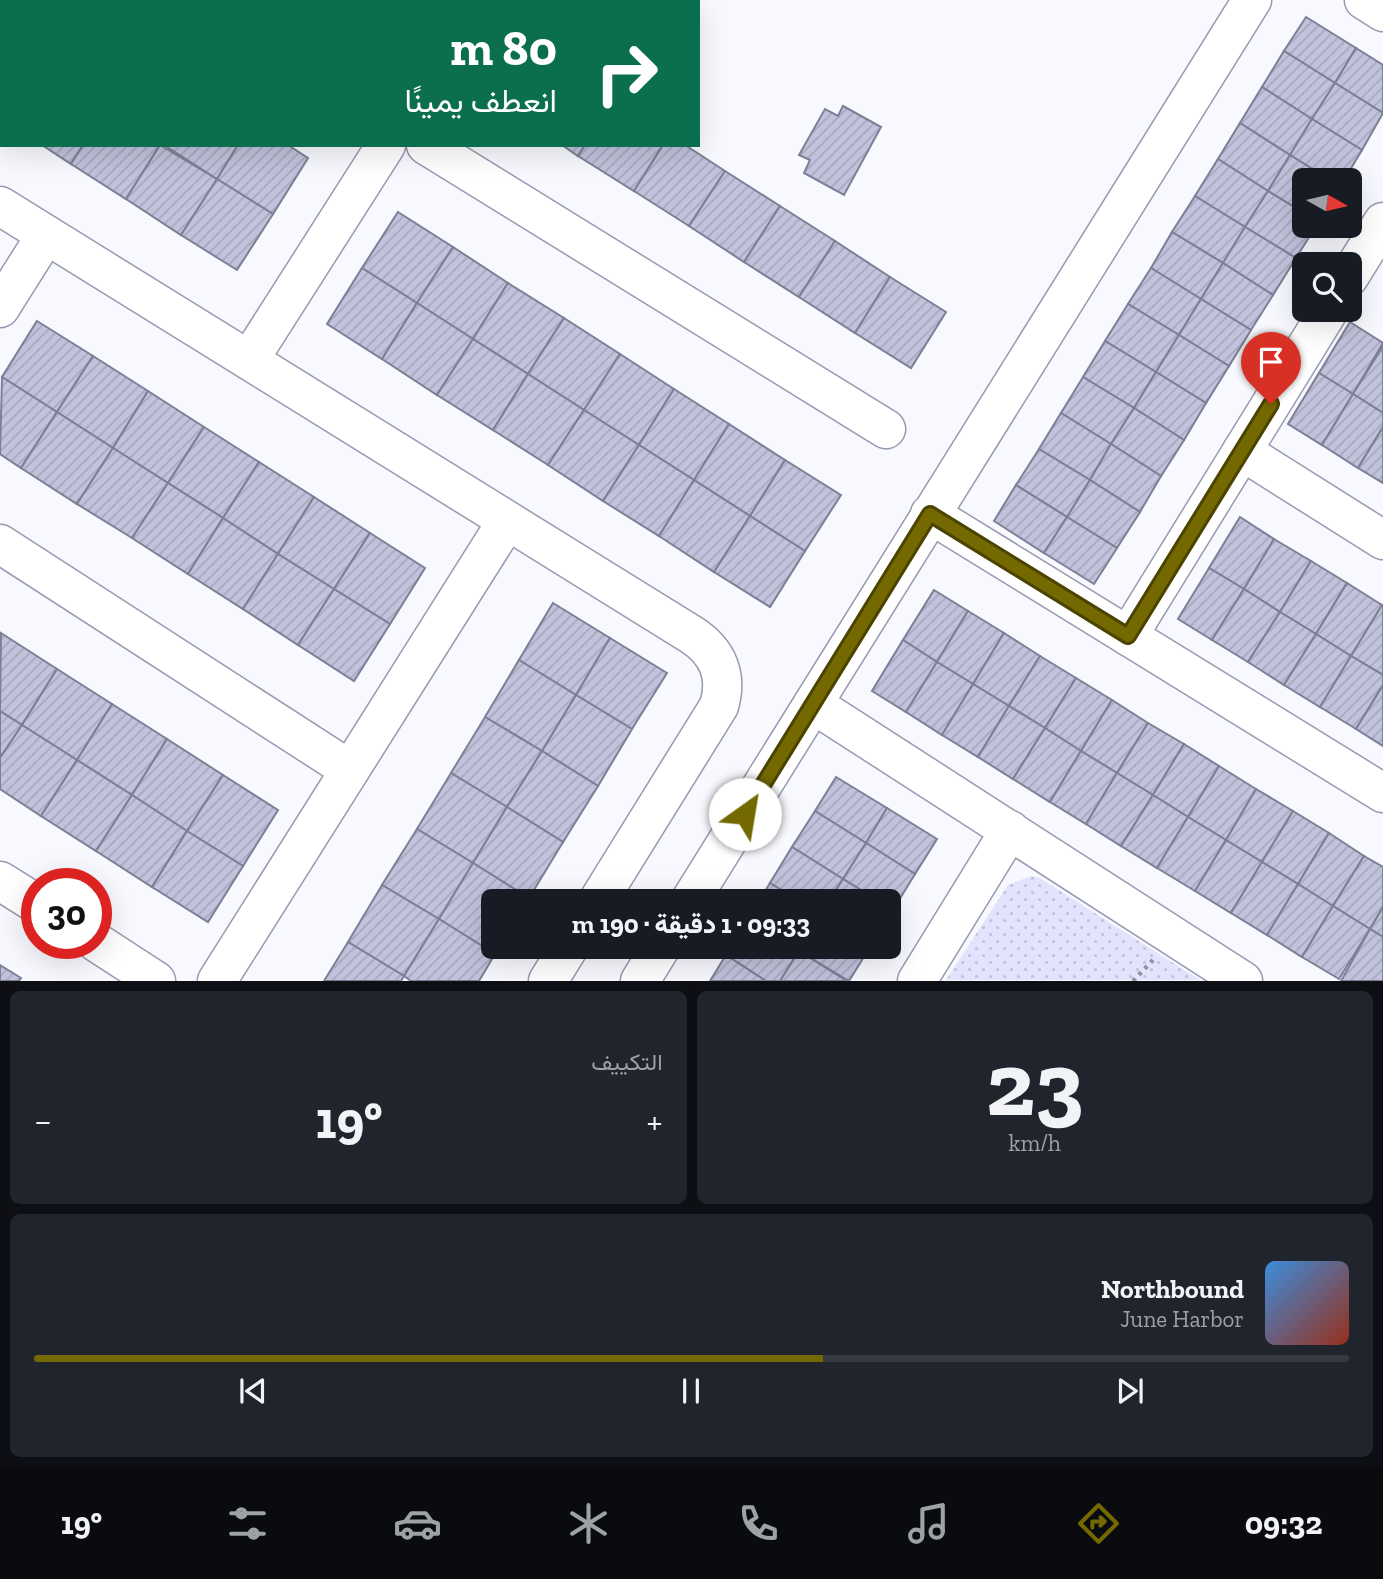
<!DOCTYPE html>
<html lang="ar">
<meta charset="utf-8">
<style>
:root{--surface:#171b24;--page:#20242c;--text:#f1f3f6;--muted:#9ea1a6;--line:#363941;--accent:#736900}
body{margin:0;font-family:"Zilla Slab",Vazirmatn,serif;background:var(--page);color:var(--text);direction:rtl;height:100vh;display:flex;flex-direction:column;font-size:26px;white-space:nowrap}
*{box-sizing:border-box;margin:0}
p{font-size:23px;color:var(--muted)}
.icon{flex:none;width:38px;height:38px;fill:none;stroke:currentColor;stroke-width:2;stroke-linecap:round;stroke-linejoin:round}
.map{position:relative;height:981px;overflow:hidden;direction:ltr}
.drawer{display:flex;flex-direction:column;gap:10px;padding:10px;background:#0d0f14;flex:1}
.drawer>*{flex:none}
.top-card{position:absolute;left:0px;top:0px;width:700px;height:147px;box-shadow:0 7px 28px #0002;direction:rtl;background:#0b6e4f;color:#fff;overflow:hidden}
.needle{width:46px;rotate:98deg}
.buttons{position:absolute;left:1292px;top:168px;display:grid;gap:14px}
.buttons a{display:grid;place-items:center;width:70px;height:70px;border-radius:10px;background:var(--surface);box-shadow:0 7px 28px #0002;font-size:35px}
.speed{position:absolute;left:21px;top:868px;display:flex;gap:14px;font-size:35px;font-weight:700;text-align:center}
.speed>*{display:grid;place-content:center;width:91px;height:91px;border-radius:50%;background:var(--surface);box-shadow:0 7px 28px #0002;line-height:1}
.speed .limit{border:10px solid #d22;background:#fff;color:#111}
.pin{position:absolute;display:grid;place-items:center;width:60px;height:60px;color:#fff;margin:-72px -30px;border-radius:50% 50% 50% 0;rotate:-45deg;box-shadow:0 0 7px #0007}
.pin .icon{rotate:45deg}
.me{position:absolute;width:77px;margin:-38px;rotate:32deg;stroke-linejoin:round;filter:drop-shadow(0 0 5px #0008)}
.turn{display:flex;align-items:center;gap:24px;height:147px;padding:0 28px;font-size:32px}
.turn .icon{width:91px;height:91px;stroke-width:2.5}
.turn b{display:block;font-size:49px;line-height:60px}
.big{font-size:52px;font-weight:800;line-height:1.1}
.drawer .tile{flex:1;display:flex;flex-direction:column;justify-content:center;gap:10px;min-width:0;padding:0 24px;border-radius:10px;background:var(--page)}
.drawer .dial{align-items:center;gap:0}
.dial b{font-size:91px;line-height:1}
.song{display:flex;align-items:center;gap:21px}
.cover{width:84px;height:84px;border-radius:10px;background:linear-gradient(135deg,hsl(210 70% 55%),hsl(10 70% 35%))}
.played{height:7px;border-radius:4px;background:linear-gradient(90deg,var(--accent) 60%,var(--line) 60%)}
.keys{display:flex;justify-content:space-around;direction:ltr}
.heat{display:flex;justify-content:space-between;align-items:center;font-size:38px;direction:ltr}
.drawer .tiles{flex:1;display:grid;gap:10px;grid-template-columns:1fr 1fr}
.tile:last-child{grid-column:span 2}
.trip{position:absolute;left:481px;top:889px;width:420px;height:70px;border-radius:10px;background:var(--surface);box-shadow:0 7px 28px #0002;font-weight:800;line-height:70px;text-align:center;direction:rtl}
.tabs{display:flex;height:112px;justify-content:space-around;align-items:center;background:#090b0e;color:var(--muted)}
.tabs .icon{width:49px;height:49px}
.tabs .on{color:var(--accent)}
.tabs b{font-size:32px;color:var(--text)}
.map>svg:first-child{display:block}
.green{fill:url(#green-dots)}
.building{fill:url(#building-hatch);stroke:#7e7f96;stroke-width:2}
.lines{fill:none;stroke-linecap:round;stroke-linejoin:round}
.minor-casing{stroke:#9899b1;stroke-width:41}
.path{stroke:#92939a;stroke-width:4.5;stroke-dasharray:3.5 5;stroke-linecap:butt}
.minor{stroke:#fff;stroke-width:38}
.route-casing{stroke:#4b4400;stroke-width:18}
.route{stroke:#736900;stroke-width:12}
</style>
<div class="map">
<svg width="1383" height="981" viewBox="0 0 1383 981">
<defs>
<pattern id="green-dots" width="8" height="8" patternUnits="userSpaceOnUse" patternTransform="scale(1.75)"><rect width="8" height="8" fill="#e2e3fd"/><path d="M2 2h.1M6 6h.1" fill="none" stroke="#c2c3da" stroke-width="1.8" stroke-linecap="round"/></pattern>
<pattern id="building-hatch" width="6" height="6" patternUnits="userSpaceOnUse" patternTransform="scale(1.75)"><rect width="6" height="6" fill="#c1c3dc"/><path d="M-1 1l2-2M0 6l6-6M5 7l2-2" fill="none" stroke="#a6a8be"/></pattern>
</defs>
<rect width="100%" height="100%" fill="#f8f9fe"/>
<path class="green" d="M1031,876L1040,878L1200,980H946L1008,885Z"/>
<g class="building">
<path d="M0,0H19L2,2L0,31Z"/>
<path d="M19,0H61L64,2H18Z"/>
<path d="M331,0H408L407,2Z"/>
<path d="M1306,17L1356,48L1335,83L1284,51Z"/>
<path d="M0,40L2,41V120L0,118Z"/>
<path d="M1356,48L1383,65V113L1335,83Z"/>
<path d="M1284,51L1335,83L1312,119L1262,87Z"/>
<path d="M1335,83L1383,113L1362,150L1312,119Z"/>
<path d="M1262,87L1312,119L1290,155L1240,123Z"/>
<path d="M843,106L881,127L844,195L804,173L810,160L799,155L825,109L838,116Z"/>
<path d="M1312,119L1362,150L1344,180H1330L1290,155Z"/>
<path d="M1240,123L1290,155L1268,191L1218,159Z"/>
<path d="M42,145H83L71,164Z"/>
<path d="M83,145H160L126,199L71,164Z"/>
<path d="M160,145L217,179L181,235L126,199Z"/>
<path d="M164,145H238L217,179Z"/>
<path d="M238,145H288L308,158L273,214L217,179Z"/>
<path d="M562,145H585L578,156Z"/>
<path d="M585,145H663L634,191L578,156Z"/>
<path d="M663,145H685L725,171L689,226L634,191Z"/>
<path d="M1290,155L1330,180H1304V213L1268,191Z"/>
<path d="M1218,159L1268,191L1245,227L1195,196Z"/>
<path d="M725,171L780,206L744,262L689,226Z"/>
<path d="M217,179L273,214L237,270L181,235Z"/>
<path d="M1268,191L1304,213V226H1316L1296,258L1245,227Z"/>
<path d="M1195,196L1245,227L1223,263L1172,232Z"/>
<path d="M780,206L835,241L799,297L744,262Z"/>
<path d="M398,212L453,247L417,303L362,268Z"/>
<path d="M1245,227L1296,258L1273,295L1223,263Z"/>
<path d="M1172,232L1223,263L1201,299L1151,268Z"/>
<path d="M835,241L890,277L855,333L799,297Z"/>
<path d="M453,247L508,283L473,339L417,303Z"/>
<path d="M1223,263L1273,295L1251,330L1201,299Z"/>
<path d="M362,268L417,303L382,359L327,324Z"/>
<path d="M1151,268L1201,299L1179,335L1128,304Z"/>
<path d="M890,277L946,312L911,368L855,333Z"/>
<path d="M508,283L564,318L528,374L473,339Z"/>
<path d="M1201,299L1251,330L1229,366L1179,335Z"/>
<path d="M417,303L473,339L437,395L382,359Z"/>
<path d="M1128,304L1179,335L1156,372L1105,341Z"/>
<path d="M564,318L620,354L584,410L528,374Z"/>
<path d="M37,321L93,356L57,412L2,377Z"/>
<path d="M1350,322L1383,343L1353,394L1319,373Z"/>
<path d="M1179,335L1229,366L1206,403L1156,372Z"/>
<path d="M473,339L528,374L493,430L437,395Z"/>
<path d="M1105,341L1156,372L1134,408L1083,377Z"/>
<path d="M1383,346V413L1353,394Z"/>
<path d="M620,354L674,389L639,445L584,410Z"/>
<path d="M93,356L148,391L113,448L57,412Z"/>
<path d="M1156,372L1206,403L1184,440L1134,408Z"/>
<path d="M1319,373L1353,394L1322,445L1288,424Z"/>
<path d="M528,374L584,410L548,465L493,430Z"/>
<path d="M2,377L57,412L21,468L0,454Z"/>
<path d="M1083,377L1134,408L1111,444L1061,413Z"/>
<path d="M674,389L729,424L694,480L639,445Z"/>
<path d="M148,391L204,427L168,483L113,448Z"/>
<path d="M1353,394L1383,413V427L1358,468L1322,445Z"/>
<path d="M1134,408L1184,440L1161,476L1111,444Z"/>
<path d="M584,410L639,445L603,501L548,465Z"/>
<path d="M57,412L113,448L77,504L21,468Z"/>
<path d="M1061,413L1111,444L1090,480L1039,449Z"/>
<path d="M729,424L785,460L750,516L694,480Z"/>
<path d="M204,427L259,462L223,518L168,483Z"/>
<path d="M1383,427V483L1358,468Z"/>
<path d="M1111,444L1161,476L1140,512L1090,480Z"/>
<path d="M639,445L694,480L659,536L603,501Z"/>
<path d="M113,448L168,483L132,538L77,504Z"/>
<path d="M1039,449L1090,480L1067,517L1016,485Z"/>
<path d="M785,460L841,495L805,551L750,516Z"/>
<path d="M259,462L314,497L278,554L223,518Z"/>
<path d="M694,480L750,516L714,572L659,536Z"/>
<path d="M1090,480L1140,512L1117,548L1067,517Z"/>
<path d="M168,483L223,518L188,574L132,538Z"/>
<path d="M1016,485L1067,517L1044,553L994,521Z"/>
<path d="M314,497L370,533L334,589L278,554Z"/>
<path d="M750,516L805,551L770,607L714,572Z"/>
<path d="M1067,517L1117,548L1094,584L1044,553Z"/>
<path d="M1240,517L1274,539L1244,589L1209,568Z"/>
<path d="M223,518L278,554L243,609L188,574Z"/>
<path d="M370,533L425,568L390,624L334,589Z"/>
<path d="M1274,539L1311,561L1280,612L1244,589Z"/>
<path d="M278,554L334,589L298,645L243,609Z"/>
<path d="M1311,561L1347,583L1316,634L1280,612Z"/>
<path d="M1209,568L1244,589L1212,640L1178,619Z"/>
<path d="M1347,583L1382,605L1351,656L1316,634Z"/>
<path d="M334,589L390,624L354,681L298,645Z"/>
<path d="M1244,589L1280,612L1248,662L1212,640Z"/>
<path d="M934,590L968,611L937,662L903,640Z"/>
<path d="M553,603L610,638L576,695L519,660Z"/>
<path d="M1382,605L1383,606V675L1351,656Z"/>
<path d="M968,611L1004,633L973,684L937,662Z"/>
<path d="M1280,612L1316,634L1284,685L1248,662Z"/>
<path d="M1,633L57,669L22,725L0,711Z"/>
<path d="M1004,633L1040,656L1009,706L973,684Z"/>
<path d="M1316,634L1351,656L1320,707L1284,685Z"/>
<path d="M610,638L667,673L632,729L576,695Z"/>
<path d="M903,640L937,662L906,712L872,691Z"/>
<path d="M1040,656L1076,678L1045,728L1009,706Z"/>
<path d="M1351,656L1383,675V685L1356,729L1320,707Z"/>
<path d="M519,660L576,695L542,751L485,717Z"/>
<path d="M937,662L973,684L942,735L906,712Z"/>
<path d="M57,669L112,704L77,760L22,725Z"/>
<path d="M1076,678L1112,700L1081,751L1045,728Z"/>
<path d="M973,684L1009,706L978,757L942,735Z"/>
<path d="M1383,685V746L1356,729Z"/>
<path d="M576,695L632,729L598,786L542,751Z"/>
<path d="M1112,700L1148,723L1117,773L1081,751Z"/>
<path d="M112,704L167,739L132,795L77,760Z"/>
<path d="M1009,706L1045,728L1013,779L978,757Z"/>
<path d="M0,711L22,725L0,758Z"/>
<path d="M485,717L542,751L507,807L451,773Z"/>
<path d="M1148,723L1184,744L1153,795L1117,773Z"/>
<path d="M22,725L77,760L41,816L0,789V758Z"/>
<path d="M1045,728L1081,751L1050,802L1013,779Z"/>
<path d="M167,739L223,775L187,831L132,795Z"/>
<path d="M1184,744L1219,766L1188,817L1153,795Z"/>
<path d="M542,751L598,786L563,842L507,807Z"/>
<path d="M1081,751L1117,773L1086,824L1050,802Z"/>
<path d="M77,760L132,795L96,851L41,816Z"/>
<path d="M1219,766L1256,789L1226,840L1188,817Z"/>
<path d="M451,773L507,807L473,863L417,829Z"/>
<path d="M1117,773L1153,795L1121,846L1086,824Z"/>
<path d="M223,775L278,810L243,866L187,831Z"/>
<path d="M836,777L887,808L866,843L815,811Z"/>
<path d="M1256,789L1293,811L1262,862L1226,840Z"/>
<path d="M132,795L187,831L152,887L96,851Z"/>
<path d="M1153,795L1188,817L1157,868L1121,846Z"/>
<path d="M507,807L563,842L529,898L473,863Z"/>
<path d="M887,808L937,839L915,874L866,843Z"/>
<path d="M815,811L866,843L843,879L792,847Z"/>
<path d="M1293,811L1329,833L1298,884L1262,862Z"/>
<path d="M1188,817L1226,840L1195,891L1157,868Z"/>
<path d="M417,829L473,863L439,919L382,885Z"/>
<path d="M187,831L243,866L208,922L152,887Z"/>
<path d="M1329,833L1364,856L1333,906L1298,884Z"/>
<path d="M1226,840L1262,862L1231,913L1195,891Z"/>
<path d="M866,843L915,874L893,910L889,908V901H879L843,879Z"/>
<path d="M792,847L843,879L829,901H799L770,883Z"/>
<path d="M1364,856L1383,867V907L1370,929L1333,906Z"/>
<path d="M1262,862L1298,884L1267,935L1231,913Z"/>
<path d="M473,863L529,898L527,901H494V947H500L495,954L439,919Z"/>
<path d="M843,879L879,901H829Z"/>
<path d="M770,883L799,901H759Z"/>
<path d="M1298,884L1333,906L1302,957L1267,935Z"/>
<path d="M382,885L439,919L404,976L348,942Z"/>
<path d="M1333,906L1370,929L1339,979L1302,957Z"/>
<path d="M1383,907V937L1370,929Z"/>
<path d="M439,919L495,954L479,981H411L404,976Z"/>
<path d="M1370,929L1383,937V981H1341Z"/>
<path d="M348,942L404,976L401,981H324Z"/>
<path d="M731,947H793L799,951L780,981H766L726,955Z"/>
<path d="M801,947H870L849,981L799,951Z"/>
<path d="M799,951L847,981H780Z"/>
<path d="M726,955L766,981H710Z"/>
<path d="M0,965L21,978L19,981H0Z"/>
</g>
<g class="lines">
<g class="minor-casing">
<g id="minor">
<path d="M194,0L197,2"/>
<path d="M1364,0L1383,12"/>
<path d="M426,145L886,429"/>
<path d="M0,206L692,635C718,652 728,676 719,706L598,901"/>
<path d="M1349,277L1383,222"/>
<path d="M0,308L46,235"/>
<path d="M249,360L386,145"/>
<path d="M1242,451L1383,540"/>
<path d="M930,514L1383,793"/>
<path d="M0,544L350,770"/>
<path d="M1128,636L1329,310"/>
<path d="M813,704L1243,981"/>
<path d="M0,881L37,904"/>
<path d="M690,901L1252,0"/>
<path d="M96,942L156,981"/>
<path d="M217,981L507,521"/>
<path d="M548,981L569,947"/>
<path d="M640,981L661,947"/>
<path d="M917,981L1010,830"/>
</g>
</g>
<path class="path" d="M1133,981L1153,960"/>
<use href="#minor" class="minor"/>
</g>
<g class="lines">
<g class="route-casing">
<path id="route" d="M745,814L930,514L1128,636L1271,404"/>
</g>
<use href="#route" class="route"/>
</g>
</svg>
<div class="buttons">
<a><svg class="needle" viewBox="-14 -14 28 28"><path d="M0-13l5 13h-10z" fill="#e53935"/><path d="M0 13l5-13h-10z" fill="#9ea1a6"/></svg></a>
<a><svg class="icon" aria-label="search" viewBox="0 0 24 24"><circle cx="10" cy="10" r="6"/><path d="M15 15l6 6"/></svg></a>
</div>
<div class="speed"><div class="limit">30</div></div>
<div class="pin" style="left:1271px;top:404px;background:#d93025"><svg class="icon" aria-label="arrive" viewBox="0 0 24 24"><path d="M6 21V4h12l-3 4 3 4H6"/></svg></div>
<svg class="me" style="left:745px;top:814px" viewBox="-20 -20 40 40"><circle r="19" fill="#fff"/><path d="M0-13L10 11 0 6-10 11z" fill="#736900"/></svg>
<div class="trip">09:33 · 1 دقيقة · 190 m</div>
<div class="top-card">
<div class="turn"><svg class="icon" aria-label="right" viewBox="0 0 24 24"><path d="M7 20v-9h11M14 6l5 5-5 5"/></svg><div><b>80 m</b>انعطف يمينًا</div></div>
</div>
</div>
<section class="drawer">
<div class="tiles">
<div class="tile dial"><b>23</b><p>km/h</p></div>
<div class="tile"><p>التكييف</p>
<div class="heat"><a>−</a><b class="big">19°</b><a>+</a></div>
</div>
<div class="tile">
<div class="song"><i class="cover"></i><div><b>Northbound</b><p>June Harbor</p></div></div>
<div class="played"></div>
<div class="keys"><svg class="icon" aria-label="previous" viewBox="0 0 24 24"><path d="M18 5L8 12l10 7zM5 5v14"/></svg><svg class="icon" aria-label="pause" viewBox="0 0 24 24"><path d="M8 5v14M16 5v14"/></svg><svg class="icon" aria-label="next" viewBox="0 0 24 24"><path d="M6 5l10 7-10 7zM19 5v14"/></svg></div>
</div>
</div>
</section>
<nav class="tabs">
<b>09:32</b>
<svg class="icon on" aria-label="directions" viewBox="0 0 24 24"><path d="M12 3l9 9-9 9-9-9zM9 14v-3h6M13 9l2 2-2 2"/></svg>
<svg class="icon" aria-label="music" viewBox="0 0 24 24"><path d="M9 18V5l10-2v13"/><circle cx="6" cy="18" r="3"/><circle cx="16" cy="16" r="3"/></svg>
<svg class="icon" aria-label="phone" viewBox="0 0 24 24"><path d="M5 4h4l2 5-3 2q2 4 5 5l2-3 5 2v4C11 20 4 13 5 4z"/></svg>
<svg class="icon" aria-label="climate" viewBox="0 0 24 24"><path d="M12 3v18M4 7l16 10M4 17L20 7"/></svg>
<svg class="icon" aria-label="car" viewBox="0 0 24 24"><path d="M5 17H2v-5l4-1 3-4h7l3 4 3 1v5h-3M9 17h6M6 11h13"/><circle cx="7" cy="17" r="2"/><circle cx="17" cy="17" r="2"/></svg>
<svg class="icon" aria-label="filters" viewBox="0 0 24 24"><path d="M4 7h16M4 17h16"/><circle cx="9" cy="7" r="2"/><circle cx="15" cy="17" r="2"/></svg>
<b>19°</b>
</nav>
